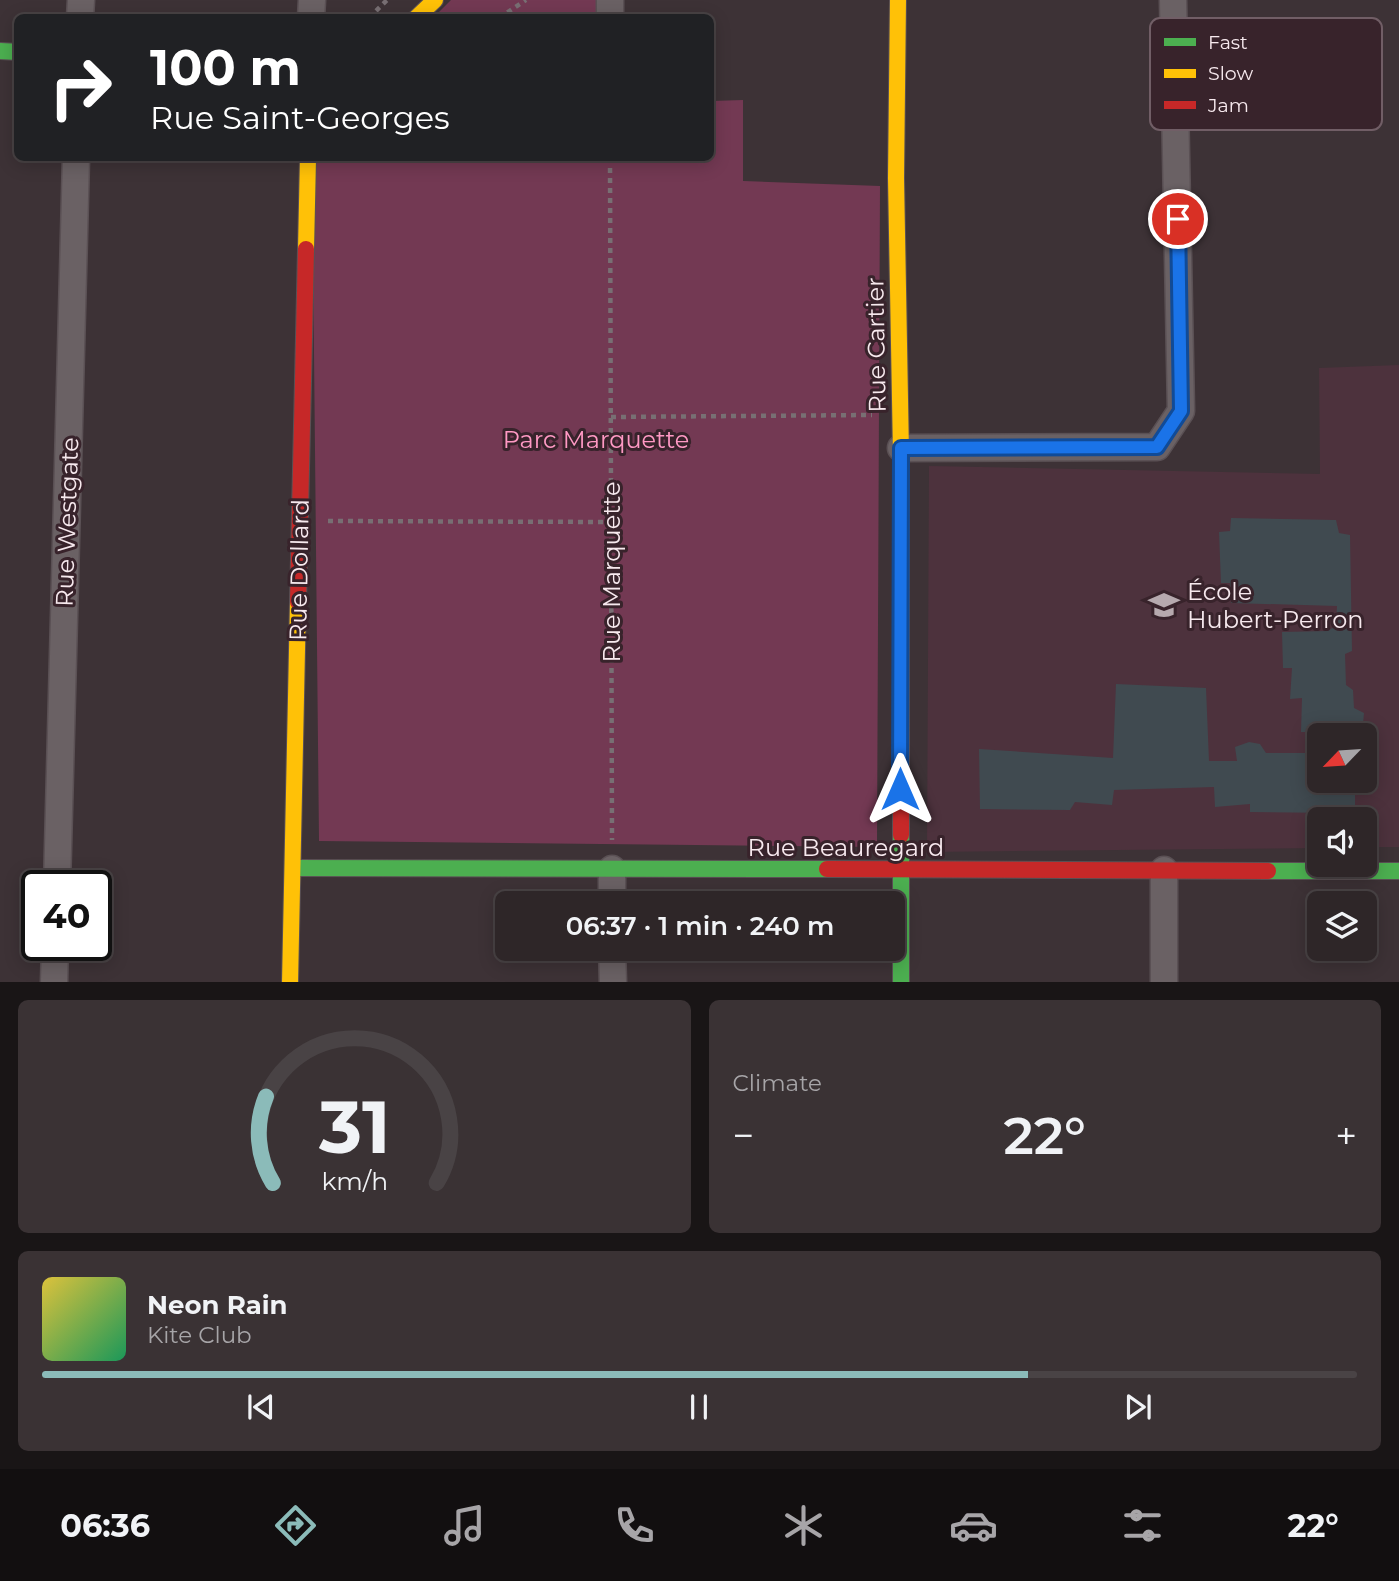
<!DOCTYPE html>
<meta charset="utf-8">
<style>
:root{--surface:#2e2628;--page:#3a3234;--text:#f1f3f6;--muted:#a7a5a8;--line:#494345;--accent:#8bbbb9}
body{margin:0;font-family:Montserrat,sans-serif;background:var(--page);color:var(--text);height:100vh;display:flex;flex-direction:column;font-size:26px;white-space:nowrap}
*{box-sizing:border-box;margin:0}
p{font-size:23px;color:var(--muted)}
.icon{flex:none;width:38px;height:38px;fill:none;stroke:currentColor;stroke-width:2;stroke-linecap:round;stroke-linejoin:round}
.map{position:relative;height:982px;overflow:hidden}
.panel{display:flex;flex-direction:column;gap:18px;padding:18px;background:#191516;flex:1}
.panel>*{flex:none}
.top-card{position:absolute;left:14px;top:14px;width:700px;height:147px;border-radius:10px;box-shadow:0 4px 18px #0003,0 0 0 2px var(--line);background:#202124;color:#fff;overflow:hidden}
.needle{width:46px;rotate:245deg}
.buttons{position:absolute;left:1307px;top:723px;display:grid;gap:14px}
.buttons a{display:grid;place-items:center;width:70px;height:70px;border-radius:10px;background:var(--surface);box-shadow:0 4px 18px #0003,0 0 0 2px var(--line);font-size:35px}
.speed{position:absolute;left:21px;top:870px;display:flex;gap:14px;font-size:35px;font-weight:700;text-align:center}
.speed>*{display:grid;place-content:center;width:91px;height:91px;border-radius:50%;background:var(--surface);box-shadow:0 4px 18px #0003,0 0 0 2px var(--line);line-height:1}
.speed .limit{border:4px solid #111;border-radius:10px;background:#fff;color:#111}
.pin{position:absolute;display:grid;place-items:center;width:60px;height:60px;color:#fff;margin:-30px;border:4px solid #fff;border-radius:50%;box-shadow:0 2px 7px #0007}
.me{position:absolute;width:77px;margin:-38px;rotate:0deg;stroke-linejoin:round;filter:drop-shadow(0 0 5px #0008)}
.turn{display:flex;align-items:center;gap:24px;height:147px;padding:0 21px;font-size:32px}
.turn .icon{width:91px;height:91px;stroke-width:2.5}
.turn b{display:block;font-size:49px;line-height:60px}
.big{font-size:52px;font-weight:600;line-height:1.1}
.panel .tile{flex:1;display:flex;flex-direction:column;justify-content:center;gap:10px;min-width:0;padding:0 24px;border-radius:10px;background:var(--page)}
.panel .dial{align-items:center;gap:0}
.dial svg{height:182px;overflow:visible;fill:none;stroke:var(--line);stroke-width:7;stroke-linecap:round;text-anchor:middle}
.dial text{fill:var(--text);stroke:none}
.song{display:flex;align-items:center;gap:21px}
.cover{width:84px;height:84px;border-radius:10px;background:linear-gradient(135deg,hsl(50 70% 55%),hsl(150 70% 35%))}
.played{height:7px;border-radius:4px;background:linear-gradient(90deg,var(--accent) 75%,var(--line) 75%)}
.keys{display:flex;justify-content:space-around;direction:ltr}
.heat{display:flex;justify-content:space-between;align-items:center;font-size:38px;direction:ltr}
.panel .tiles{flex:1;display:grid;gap:18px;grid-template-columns:1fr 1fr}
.tile:last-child{grid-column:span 2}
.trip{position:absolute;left:495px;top:891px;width:410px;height:70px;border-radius:10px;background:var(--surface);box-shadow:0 4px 18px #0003,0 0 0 2px var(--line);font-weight:600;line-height:70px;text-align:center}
.menu{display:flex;height:112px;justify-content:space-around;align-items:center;background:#120f10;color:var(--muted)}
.menu .icon{width:49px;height:49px}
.menu .selected{color:var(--accent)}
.menu b{font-size:32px;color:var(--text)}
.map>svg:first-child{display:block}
.built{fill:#4d323d;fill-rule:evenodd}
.green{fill:#733953}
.building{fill:#404a50}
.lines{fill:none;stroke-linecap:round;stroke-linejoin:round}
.street-casing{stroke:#5a5054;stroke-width:29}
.fast-casing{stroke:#5a5054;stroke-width:18}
.slow-casing{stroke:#5a5054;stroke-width:18}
.jam-casing{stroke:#5a5054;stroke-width:18}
.path{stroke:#786f73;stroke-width:4.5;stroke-dasharray:5 5;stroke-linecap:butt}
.street{stroke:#6a6164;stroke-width:26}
.fast{stroke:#4caf50;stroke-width:16}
.slow{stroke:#ffc107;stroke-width:16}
.jam{stroke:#c62828;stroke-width:16}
.route-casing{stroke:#114b97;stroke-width:18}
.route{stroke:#1a73e8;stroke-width:12}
.labels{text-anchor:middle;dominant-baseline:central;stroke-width:6;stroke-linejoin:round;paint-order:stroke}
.street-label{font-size:24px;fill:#f7e9ee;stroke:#38232b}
.park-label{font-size:24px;fill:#ff99c4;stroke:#38232b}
.poi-label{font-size:24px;fill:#f7e9ee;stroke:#38232b;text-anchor:start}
.key{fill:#38232b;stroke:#715e66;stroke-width:2}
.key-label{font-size:19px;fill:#f7e9ee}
</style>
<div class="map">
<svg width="1399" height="983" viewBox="0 0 1399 983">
<rect width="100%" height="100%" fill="#3d3236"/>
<path class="built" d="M1399,365V847H1365V819H1320L1319,848L927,852L929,466L1320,474L1319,368ZM1320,735H1365V780H1320Z"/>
<g class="green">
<path d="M451,0H611V17L433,18Z"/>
<path d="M743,100V181L880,186L877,847L319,841L312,158H710L711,101Z"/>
</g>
<g class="building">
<path d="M1231,518L1336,520L1339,533L1350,535L1352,651L1345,654L1346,685L1353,690L1354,708L1364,713L1362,735H1342V732H1301L1302,698L1290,699L1292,668H1283L1282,632L1327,631L1336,626L1337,606L1231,603L1230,583H1221L1219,532L1230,531Z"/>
<path d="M1116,684L1206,688L1209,761H1237L1235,747L1249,742L1260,744L1266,753H1320V780H1355V806H1341L1337,813L1250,812V804L1215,807L1214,787L1114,790L1112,805L1075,802L1070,810L980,809L979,749L1113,758Z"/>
</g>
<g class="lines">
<g class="street-casing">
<g id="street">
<path d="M610,0V18"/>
<path d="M80,18L81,0"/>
<path d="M311,18L312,0"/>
<path d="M901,448L1157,447L1181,411L1173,0"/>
<path d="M612,869V903"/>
<path d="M1164,870V983"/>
<path d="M57,886L76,158"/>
<path d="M612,948L613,983"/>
<path d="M54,983L55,945"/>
</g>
</g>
<g class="fast-casing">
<g id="fast">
<path d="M0,51L18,52"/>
<path d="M901,835V983"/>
<path d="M293,868L827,869"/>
<path d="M1268,871H1399"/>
</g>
</g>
<g class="slow-casing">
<g id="slow">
<path d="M898,0L896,178L901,454"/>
<path d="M416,18L435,0"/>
<path d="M306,249L308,158"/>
<path d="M290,983L298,602"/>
</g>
</g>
<g class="jam-casing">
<g id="jam">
<path d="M901,454V835"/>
<path d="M298,602L306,249"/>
<path d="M827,869L1268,871"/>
</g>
</g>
<g class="path">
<path d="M369,18L387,0"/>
<path d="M499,18L526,0"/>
<path d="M610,158L612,840"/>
<path d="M611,417L872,415"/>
<path d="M328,521L611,522"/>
</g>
<use href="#street" class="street"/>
<use href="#fast" class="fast"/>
<use href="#slow" class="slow"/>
<use href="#jam" class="jam"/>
</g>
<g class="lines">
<g class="route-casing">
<path id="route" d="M900,789L901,448L1157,447L1181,411L1178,219"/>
</g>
<use href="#route" class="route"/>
</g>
<defs>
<g id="school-bare" transform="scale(2.415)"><path d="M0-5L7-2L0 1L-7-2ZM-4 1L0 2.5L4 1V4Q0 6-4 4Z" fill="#b6a9ae" stroke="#38232b" stroke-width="2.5" paint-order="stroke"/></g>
</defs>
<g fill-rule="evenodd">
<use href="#school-bare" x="1164" y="605"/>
</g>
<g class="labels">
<g class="street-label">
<text transform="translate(876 345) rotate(-91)">Rue Cartier</text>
<text transform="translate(67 522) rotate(-88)">Rue Westgate</text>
<text transform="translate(299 570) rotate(-89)">Rue Dollard</text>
<text transform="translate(611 572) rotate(-90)">Rue Marquette</text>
<text x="846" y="847">Rue Beauregard</text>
</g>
<g class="park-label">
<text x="596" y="439">Parc Marquette</text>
</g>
<g class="poi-label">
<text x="1187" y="591">École<tspan x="1187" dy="28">Hubert-Perron</tspan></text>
</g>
</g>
<rect x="1150" y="18" width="232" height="112" rx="10" class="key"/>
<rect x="1164" y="38" width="32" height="8" fill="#4caf50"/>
<rect x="1164" y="69" width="32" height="9" fill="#ffc107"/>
<rect x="1164" y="101" width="32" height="8" fill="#c62828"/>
<g class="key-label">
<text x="1208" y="49">Fast</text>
<text x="1208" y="80">Slow</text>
<text x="1208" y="112">Jam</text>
</g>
</svg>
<div class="buttons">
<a><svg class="needle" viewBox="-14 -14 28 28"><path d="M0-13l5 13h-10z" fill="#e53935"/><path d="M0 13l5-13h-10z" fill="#a7a5a8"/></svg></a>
<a><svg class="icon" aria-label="sound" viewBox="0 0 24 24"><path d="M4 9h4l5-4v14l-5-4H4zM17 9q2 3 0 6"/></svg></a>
<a><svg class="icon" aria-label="layers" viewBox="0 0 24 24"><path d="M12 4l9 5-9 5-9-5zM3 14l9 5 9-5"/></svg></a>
</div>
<div class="speed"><div class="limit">40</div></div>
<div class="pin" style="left:1178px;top:219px;background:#d93025"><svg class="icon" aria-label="arrive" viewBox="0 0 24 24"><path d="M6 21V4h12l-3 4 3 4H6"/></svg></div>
<svg class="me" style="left:900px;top:789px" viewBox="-20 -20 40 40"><path d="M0-17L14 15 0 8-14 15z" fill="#1a73e8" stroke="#fff" stroke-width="4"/></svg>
<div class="trip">06:37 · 1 min · 240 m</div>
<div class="top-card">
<div class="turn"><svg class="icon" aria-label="right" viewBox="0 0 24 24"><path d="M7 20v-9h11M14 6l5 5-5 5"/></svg><div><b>100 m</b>Rue Saint-Georges</div></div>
</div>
</div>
<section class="panel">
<div class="tiles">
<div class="tile dial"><svg viewBox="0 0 100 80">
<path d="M14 69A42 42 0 1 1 86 69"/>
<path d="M14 69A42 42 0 0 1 11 31" stroke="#8bbbb9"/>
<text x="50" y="56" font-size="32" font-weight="700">31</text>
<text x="50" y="72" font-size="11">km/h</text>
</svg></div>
<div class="tile"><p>Climate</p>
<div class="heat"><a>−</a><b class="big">22°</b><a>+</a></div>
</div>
<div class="tile">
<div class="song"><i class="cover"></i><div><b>Neon Rain</b><p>Kite Club</p></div></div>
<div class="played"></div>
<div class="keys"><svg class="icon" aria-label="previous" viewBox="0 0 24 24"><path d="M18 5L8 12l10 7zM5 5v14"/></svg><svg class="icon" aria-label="pause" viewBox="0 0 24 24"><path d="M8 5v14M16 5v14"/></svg><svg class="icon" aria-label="next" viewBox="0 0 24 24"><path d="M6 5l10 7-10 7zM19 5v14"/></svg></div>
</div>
</div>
</section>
<nav class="menu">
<b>06:36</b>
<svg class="icon selected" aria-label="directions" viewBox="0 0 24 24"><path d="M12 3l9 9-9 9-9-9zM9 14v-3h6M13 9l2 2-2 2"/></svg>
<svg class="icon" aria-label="music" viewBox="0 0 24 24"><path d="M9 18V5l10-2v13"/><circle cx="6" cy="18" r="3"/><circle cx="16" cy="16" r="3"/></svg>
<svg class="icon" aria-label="phone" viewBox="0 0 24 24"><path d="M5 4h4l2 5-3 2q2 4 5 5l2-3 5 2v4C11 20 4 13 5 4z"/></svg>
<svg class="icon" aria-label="climate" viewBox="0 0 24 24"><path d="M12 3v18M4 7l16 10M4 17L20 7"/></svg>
<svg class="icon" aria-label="car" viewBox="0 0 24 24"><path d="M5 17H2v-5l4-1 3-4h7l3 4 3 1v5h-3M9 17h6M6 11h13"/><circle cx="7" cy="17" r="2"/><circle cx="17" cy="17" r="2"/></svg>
<svg class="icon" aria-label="filters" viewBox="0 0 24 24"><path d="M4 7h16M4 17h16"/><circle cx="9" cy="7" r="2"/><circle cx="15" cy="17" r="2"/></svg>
<b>22°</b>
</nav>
